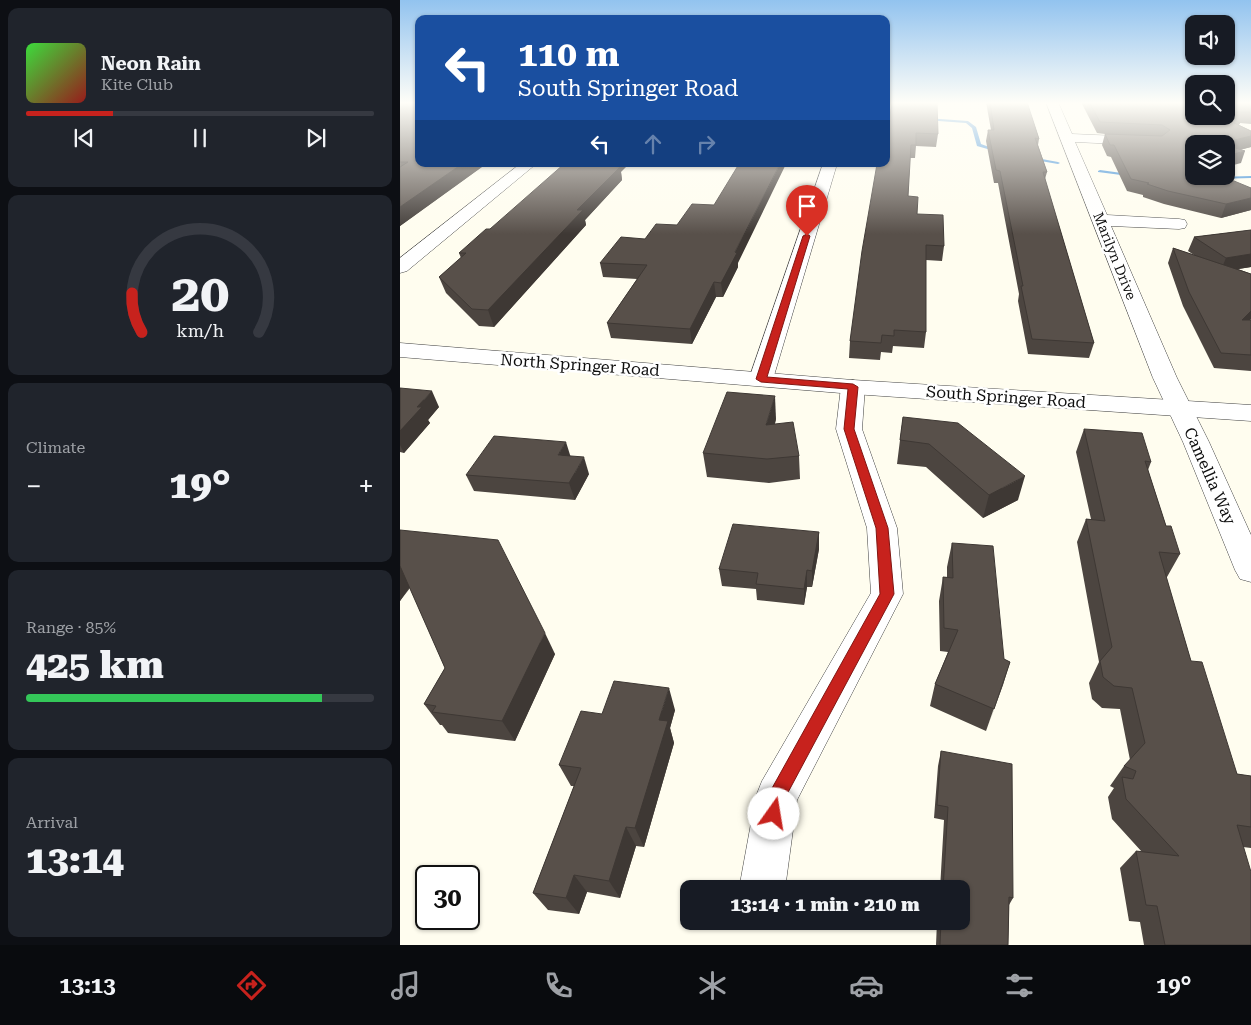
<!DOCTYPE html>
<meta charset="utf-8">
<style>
:root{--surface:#171b24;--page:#20242c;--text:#f1f3f6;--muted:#9ea1a6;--line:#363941;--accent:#c7221d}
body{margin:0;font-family:"Roboto Serif",serif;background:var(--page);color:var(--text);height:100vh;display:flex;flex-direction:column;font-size:19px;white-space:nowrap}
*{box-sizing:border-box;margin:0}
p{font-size:16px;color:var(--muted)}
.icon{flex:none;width:28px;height:28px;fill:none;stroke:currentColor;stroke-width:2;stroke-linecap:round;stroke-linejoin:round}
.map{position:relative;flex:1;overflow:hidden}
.details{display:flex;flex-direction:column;gap:8px;padding:8px;background:#0d0f14;width:400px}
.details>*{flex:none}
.top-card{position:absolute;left:15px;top:15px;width:475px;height:152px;border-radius:10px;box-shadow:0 1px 4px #0004;background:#1a4fa0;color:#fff;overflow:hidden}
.fabs{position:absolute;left:785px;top:15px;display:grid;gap:10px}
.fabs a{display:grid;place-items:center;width:50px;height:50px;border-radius:10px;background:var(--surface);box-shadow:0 1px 4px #0004;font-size:25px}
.speed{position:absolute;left:15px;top:865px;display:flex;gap:10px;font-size:25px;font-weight:700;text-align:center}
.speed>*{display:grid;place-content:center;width:65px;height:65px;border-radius:50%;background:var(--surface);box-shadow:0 1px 4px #0004;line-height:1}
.speed .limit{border:2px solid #111;border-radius:8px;background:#fff;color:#111}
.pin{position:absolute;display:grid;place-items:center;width:42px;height:42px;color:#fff;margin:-51px -21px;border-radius:50% 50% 50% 0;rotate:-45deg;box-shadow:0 0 5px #0007}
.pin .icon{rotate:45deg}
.me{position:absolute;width:55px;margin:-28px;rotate:13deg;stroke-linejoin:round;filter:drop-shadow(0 0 4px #0008)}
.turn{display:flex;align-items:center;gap:18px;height:105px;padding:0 20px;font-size:22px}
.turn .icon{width:65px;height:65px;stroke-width:2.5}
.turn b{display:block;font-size:35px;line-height:42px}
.lanes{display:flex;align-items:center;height:48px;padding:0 20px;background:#0003;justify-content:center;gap:25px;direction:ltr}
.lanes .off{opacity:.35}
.big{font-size:38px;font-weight:800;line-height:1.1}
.details .card{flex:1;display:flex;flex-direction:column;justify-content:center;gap:8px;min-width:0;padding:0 18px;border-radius:10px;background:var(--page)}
.details .dial{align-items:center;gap:0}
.dial svg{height:130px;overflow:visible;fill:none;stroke:var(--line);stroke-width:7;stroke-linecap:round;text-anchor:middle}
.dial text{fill:var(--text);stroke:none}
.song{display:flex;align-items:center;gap:15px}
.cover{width:60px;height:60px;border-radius:8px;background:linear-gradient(135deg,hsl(120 70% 55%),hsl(0 70% 35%))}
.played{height:5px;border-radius:2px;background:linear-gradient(90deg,var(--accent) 25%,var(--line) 25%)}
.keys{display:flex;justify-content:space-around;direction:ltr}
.heat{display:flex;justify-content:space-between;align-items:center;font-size:28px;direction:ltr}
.charge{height:8px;border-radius:4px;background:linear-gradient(90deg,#34c759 85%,var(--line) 0)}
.trip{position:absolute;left:280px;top:880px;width:290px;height:50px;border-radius:10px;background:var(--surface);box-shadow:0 1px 4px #0004;font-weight:800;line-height:50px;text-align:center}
.menu{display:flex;height:80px;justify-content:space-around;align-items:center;background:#090b0e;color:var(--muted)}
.menu .icon{width:35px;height:35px}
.menu .selected{color:var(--accent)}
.menu b{font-size:22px;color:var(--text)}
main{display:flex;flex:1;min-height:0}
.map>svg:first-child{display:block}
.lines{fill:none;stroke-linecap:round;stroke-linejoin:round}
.stream{fill:#3388d5;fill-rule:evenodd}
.minor-casing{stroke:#414141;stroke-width:1}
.tertiary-casing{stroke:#414141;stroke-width:1}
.minor{fill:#fff;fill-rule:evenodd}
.tertiary{fill:#fff;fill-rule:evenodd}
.wall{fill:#4c4540}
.shaded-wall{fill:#3e3834}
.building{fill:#58504a;stroke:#3e3834}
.route{fill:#c7221d;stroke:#811613}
.labels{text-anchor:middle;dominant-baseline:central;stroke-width:5;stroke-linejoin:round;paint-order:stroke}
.far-street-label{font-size:14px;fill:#0e0e0e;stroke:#fff}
.street-label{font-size:16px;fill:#0e0e0e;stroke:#fff}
</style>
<main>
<section class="details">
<div class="card">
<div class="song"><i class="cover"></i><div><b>Neon Rain</b><p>Kite Club</p></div></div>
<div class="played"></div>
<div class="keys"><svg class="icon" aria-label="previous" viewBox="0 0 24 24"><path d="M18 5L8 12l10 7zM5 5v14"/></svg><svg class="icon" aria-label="pause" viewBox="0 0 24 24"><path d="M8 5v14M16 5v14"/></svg><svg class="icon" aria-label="next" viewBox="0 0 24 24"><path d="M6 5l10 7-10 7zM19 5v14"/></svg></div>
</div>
<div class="card dial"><svg viewBox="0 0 100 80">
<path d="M14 69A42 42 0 1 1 86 69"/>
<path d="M14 69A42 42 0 0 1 8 45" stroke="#c7221d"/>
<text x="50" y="56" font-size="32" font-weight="700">20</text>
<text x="50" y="72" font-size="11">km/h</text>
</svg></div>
<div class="card"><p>Climate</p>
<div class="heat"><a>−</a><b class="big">19°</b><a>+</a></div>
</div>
<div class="card"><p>Range · 85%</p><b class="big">425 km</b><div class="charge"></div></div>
<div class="card"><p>Arrival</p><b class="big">13:14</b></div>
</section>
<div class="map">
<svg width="851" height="945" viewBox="0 0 851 945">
<rect width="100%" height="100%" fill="#fffdef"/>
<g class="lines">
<g class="stream">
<path d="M526,118L568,121L576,127L581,144L600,151L598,152L577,146L572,128L566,123L525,120Z"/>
<path d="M631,157L658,162L660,163L658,164L629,159Z"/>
<path d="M700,170L729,174L731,175L729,176L698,172V171Z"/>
<path d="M851,176V178L816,179L814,178L816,177Z"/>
</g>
<g class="minor-casing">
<g id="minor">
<path d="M646,102H658L672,134L740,137L747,141L740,145L675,142L707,215L779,219L785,220L787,224L785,228L779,229L711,226L777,378L809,442L851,535V582L840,579L835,570L783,442L753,378Z"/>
<path d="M120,164H136L7,271L0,273V258Z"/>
<path d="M423,164H437L373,379L369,384L361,386L353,384L349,379Z"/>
<path d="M453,380L461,382L465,387L462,429L497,528L503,594L397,800L385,889H339L356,796L362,781L471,593L467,528L436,429L441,387L445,382Z"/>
</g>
</g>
<g class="tertiary-casing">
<path id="tertiary" d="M0,343L453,380L851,405V421L453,394L0,357Z"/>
</g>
<use href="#minor" class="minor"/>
<use href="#tertiary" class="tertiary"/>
</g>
<g class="wall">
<path d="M0,102L86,164L0,226Z"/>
<path d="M492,102L538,134L536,147L516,146L515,158H510L508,196L517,214L544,246L542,261L526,260V332L524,348L493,346L492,353L481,352L480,360L449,358L450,341L487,136Z"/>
<path d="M586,102H627L639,139L638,145L647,172L645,179L694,343L689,358L628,354L618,301L619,294L598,183H594L586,141L588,130H591Z"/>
<path d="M681,102H794L826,116V102H851V124L840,123L839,125L851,131V147L840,150L841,163L826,144L794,176L851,188V210L821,218L764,204L743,197V195L727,191L711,157L707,156L702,145L705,134L697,133Z"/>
<path d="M221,172L222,180L185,220L186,225L94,327L79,326L46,293L39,277L61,258L59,253L90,229Z"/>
<path d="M851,230V267L838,269L851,274V319L850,320H851V371L814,368L783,306L768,263L773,248L794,255L788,251L794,237Z"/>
<path d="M200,263H338V267L323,297H316L292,344L211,338L207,323L237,279L203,277Z"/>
<path d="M0,388L39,407L28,420L30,423L4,453L0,452Z"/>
<path d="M503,417L618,500L583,518L526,467L497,464L500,440Z"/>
<path d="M376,419L375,424L399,456L400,479L369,483L307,477L303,453Z"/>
<path d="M684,429L751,462L748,470L766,526L780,554L767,577H766L791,661L837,774L851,776V848L843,847L851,945H744L740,922L729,921L720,868L736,851L742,852L712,819L708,797L714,788L710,786L724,766L730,760L720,709L702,708L692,699L689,683L699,662L677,542L686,519H691L676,452Z"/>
<path d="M189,474L175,500L74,491L66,475Z"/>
<path d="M0,530L155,654L115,741L48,733L42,725H40L24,704L45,668L10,588L0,601Z"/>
<path d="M419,532V549L412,587H407L404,605L357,600L356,589L322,586L319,569Z"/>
<path d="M552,543L604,659L610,662L586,731L530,706L535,684L548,652L540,651L539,601L543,577H547V567Z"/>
<path d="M275,710L270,728L274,743L244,847L236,846L220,898L187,892L179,914L148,910L133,893L174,786H171L159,765L202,714Z"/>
<path d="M541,751L613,898L609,905L608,945H536L537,921H561V889H540L544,820L534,818L538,766Z"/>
</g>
<g class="shaded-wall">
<path d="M851,136V147L826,153V144H822V143Z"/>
<path d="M845,151L841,163L826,167V156Z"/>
<path d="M62,164H86L0,226V207Z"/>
<path d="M213,164H229L221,172L222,180L185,220L186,225L94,327L88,310L177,210Z"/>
<path d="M380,164H386L338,263V267L323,297L321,283L335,252Z"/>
<path d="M851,198V210L821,218L826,204Z"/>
<path d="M851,254V267L820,272L826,258Z"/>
<path d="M314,282L316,297L292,344L290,329Z"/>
<path d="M851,311V319L835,335L842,320Z"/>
<path d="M32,391L39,407L28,420L30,423L4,453L0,445V431L17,407Z"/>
<path d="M375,396L376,419L367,448L366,425Z"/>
<path d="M166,442L171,458L158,455Z"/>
<path d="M184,457L189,474L175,500L169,483Z"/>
<path d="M625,476L618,500L583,518L589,495Z"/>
<path d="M419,532V549L412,587V571Z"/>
<path d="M0,564L12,583L0,601Z"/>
<path d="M407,570V587L404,605V589Z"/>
<path d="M145,633L155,654L115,741L102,721Z"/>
<path d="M610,662L603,685L586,731L594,709Z"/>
<path d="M269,688L275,710L270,728L274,743L244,847L235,828L259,720Z"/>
<path d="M226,827L236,846L220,898L209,881Z"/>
<path d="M174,875L187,892L179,914L166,898Z"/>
</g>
<g class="building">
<path d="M0,102H19V164H62L0,207V167L8,162H0Z"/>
<path d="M492,102H537L538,134L516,133V145H511L508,196L518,197L517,214L543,215L544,246L526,245V332L494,330V336L482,335L481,343L450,341L462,251L477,164H486V136H487Z"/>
<path d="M590,102H627L639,139L635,138L647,172H643L694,343L632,339L621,286H623L600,171L596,170L588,130H594Z"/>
<path d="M689,102H794V116H826L840,123H834L851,131V136L822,143L824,144H794V164H793H794V176H822L851,188V198L826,204L768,191L747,184L749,183L731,179L714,145H710L705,134L762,136L770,130L762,125L700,122Z"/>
<rect x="826" y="102" width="25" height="10"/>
<path d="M826,145L845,151L826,156Z"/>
<path d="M164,164H213L211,166L220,167L177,210H183L88,310L72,309L39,277L66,253H59L86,229H90Z"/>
<path d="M339,164H380L335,252L337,253L321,283L314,282L290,329L207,323L247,265L200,263L221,237L245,239L256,224L277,225L292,204L314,205Z"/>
<path d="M851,230V254L826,258L794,237Z"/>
<path d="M773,248L851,274V311L842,320H851V355L821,353L789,292Z"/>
<path d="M0,388L32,391L17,407H22L0,431Z"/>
<path d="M327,392L375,396L366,425L393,422L399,456L367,459L303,453Z"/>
<path d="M503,417L558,423L625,476L589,495L529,444L500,440Z"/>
<path d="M684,429L742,433L751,462L745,461L766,526H771L780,554L759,552L791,661L802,662L837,774L851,776V827L837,825L851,872V945H765L757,906L746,905L736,851L779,856L726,799L722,777L733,779L736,771L724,766L745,743L732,688L714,686L703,677L700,661L712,647L686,519L705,521Z"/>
<path d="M94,436L166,442L158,455L184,457L169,483L66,475Z"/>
<path d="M333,524L419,532L412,571L407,570L404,589L356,584L358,573L319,569Z"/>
<path d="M0,530L98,540L145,633L102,721L32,712L36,706L24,704L45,668L0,566Z"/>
<path d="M552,543L593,546L604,659L610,662L594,709L535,684L558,630L544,628L543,577L553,578Z"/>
<path d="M214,681L269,688L259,720L268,721L235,828L226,827L209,881L174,875L166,898L133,893L181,768L159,765L181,711L202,714Z"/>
<path d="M541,751L612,764L613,898L609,897L608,945H540L541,921H561V889H543L548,807L537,805Z"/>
</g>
<linearGradient id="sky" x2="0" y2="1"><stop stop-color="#92c3ef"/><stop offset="0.44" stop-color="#fffef8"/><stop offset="1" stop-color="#fffef8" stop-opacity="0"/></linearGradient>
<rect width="851" height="234" fill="url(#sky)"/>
<path class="route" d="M407,234L410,236L367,377L453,384L458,387L454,429L488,528L494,594L385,798L380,821L374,823L368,821L365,814L371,790L480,594L476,528L444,429L448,389L361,382L356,379L403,236Z"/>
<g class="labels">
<g class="far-street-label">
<text transform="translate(715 256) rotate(68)">Marilyn Drive</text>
</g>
<g class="street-label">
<text transform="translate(180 365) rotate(4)">North Springer Road</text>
<text transform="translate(606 397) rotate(4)">South Springer Road</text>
<text transform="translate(810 476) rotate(66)">Camellia Way</text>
</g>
</g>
</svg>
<div class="fabs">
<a><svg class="icon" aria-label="sound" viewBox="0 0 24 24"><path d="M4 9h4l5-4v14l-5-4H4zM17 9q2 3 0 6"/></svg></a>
<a><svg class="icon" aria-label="search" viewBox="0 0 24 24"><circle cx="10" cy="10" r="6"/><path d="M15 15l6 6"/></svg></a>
<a><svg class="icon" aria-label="layers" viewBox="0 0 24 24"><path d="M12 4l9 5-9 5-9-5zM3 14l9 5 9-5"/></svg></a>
</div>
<div class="speed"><div class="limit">30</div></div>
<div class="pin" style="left:407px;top:236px;background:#d93025"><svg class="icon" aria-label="arrive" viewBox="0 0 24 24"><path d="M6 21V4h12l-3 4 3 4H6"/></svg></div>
<svg class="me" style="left:374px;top:814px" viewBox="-20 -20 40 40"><circle r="19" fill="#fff"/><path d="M0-13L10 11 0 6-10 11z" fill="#c7221d"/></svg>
<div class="trip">13:14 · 1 min · 210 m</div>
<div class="top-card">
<div class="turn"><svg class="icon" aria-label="left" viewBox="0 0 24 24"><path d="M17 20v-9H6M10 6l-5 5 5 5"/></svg><div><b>110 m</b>South Springer Road</div></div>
<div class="lanes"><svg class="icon" aria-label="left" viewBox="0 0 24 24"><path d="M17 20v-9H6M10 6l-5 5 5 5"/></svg><svg class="icon off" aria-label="ahead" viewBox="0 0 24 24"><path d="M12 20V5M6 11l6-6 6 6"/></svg><svg class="icon off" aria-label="right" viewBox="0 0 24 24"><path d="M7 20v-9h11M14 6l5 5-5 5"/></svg></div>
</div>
</div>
</main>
<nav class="menu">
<b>13:13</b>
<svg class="icon selected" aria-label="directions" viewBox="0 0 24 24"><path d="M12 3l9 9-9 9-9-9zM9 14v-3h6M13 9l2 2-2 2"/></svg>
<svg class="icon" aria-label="music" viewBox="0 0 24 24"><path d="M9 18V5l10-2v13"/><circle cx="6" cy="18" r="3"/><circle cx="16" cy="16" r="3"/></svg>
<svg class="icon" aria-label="phone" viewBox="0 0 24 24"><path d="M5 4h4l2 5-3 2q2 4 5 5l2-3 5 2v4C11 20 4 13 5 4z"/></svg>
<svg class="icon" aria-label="climate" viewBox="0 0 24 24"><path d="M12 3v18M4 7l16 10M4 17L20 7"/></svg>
<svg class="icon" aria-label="car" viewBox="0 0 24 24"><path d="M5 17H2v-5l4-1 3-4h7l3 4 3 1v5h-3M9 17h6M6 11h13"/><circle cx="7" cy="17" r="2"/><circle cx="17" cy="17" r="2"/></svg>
<svg class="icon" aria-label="filters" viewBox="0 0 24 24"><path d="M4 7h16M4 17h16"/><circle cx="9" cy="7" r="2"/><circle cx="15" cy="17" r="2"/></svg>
<b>19°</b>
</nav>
